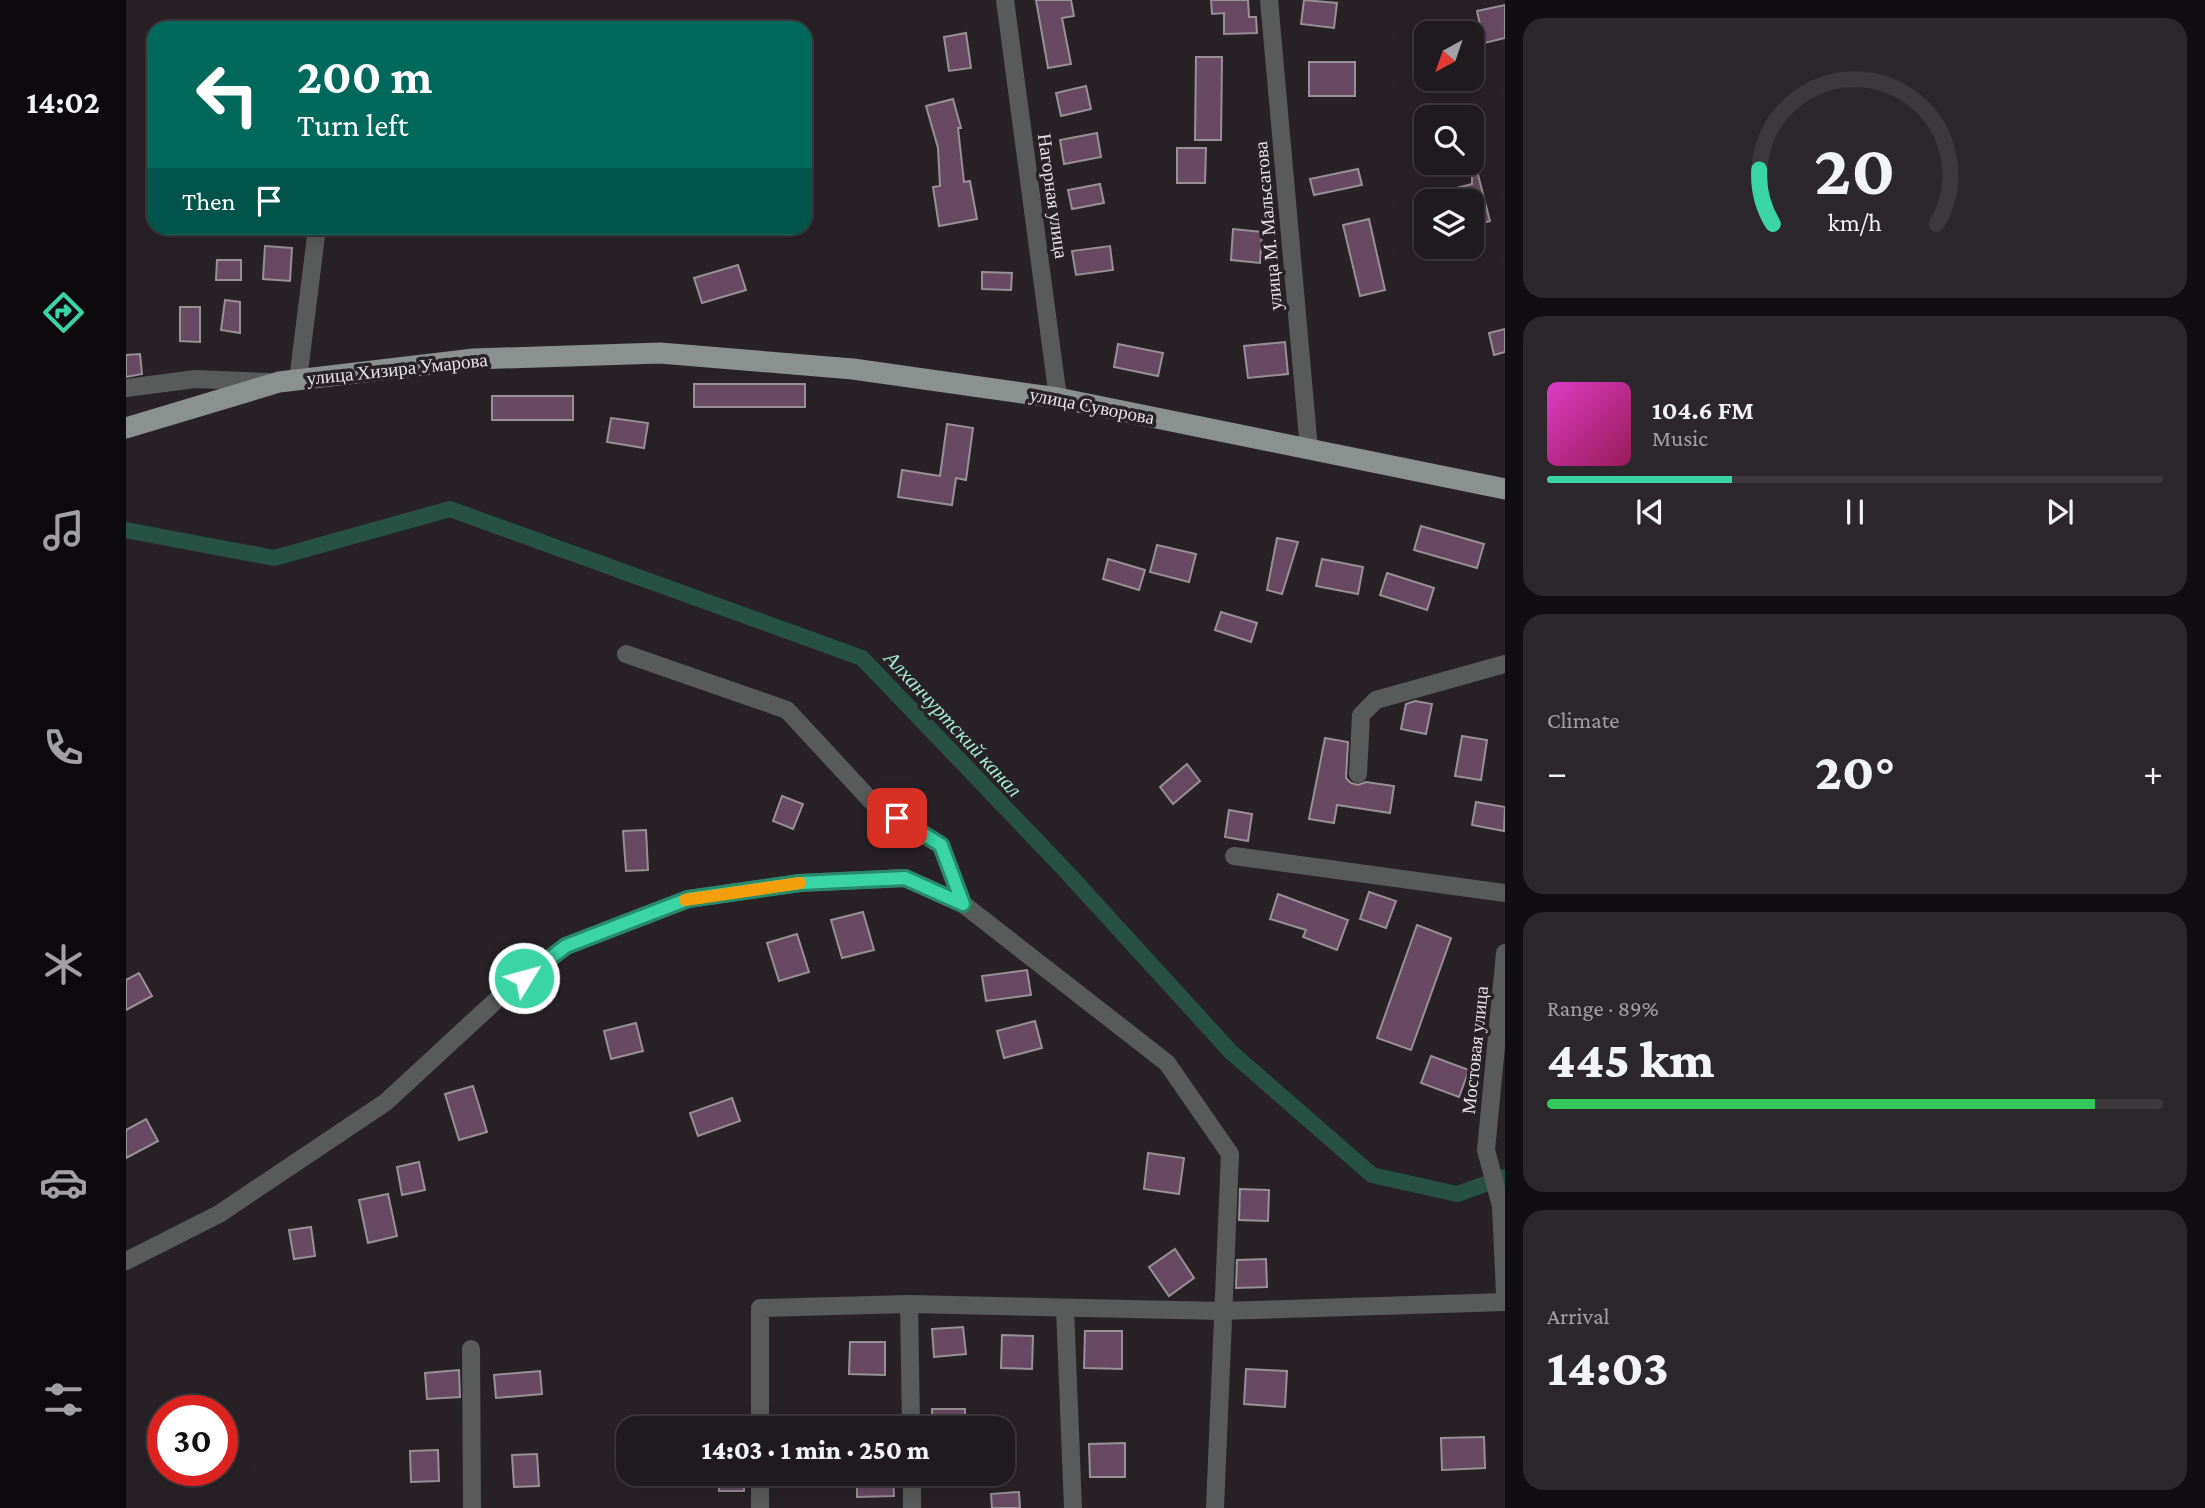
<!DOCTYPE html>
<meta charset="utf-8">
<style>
:root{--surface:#1e1a1d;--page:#2b272a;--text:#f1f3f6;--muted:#a1a1a4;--line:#3c383b;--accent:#3ad4a5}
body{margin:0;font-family:"Crimson Pro",serif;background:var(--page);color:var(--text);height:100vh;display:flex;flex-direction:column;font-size:26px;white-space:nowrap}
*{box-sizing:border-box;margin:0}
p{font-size:23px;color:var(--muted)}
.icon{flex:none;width:38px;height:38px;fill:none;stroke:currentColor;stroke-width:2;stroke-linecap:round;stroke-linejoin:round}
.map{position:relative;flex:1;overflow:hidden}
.sheet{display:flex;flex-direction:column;gap:18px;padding:18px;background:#100e10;width:700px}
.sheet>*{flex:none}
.guide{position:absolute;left:21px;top:21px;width:665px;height:214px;border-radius:21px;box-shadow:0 4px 18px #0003,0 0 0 2px var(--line);background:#00695c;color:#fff;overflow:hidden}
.needle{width:46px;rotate:220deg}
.controls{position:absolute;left:1288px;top:21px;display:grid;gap:14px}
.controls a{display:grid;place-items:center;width:70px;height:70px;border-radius:14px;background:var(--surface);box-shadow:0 4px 18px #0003,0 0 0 2px var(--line);font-size:35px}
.speed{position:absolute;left:21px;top:1395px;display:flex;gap:14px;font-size:35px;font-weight:700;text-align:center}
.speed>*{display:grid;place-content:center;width:91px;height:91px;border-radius:50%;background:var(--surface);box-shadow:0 4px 18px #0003,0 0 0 2px var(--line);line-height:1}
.speed .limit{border:10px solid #d22;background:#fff;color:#111}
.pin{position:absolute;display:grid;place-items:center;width:60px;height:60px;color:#fff;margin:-30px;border-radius:14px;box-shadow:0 4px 10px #0006}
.me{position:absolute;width:77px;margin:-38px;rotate:53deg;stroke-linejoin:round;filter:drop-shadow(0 0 5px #0008)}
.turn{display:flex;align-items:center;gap:24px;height:147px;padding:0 35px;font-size:32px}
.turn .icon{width:91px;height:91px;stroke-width:2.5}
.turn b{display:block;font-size:49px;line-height:60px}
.then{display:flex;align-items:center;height:66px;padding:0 35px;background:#0003;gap:14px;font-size:26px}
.big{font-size:52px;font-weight:800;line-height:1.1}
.sheet .tile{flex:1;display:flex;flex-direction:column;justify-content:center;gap:10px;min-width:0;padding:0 24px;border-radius:21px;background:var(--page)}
.sheet .dial{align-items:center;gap:0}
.dial svg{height:182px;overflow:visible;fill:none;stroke:var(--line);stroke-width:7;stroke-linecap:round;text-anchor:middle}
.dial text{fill:var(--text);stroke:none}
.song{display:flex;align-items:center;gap:21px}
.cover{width:84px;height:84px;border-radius:10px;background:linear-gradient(135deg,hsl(310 70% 55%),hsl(330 70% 35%))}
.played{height:7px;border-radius:4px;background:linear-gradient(90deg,var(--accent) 30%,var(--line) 30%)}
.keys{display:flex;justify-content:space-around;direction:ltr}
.heat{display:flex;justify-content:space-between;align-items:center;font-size:38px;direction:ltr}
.charge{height:10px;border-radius:5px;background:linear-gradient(90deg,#34c759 89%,var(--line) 0)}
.trip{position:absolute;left:490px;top:1416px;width:399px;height:70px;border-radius:21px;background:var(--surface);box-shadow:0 4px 18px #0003,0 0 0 2px var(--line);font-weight:800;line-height:70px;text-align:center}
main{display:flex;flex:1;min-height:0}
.menu{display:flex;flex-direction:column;width:126px;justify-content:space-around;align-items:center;background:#0c0a0c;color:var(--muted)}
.menu .icon{width:49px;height:49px}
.menu .active{color:var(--accent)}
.menu b{font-size:32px;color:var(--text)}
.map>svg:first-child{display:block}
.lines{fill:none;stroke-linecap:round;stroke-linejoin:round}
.canal{stroke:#275142;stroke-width:16}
.building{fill:#674a62;stroke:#979095;stroke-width:2}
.minor{stroke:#585b59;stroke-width:18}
.major{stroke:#8a918e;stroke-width:21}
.route-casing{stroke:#268a6b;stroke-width:18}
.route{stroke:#3ad4a5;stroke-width:12}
.slow{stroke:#f59e0b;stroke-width:12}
.labels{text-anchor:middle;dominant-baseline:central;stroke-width:7;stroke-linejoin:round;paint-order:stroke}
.street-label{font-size:19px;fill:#e6e3e6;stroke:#282227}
.water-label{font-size:21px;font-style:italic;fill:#a3edd0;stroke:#282227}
</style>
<main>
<nav class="menu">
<b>14:02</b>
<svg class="icon active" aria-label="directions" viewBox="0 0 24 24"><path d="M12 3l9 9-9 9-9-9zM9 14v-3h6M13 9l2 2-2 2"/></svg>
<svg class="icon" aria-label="music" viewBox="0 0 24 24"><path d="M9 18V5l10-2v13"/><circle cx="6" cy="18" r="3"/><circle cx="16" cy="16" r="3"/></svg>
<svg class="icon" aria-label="phone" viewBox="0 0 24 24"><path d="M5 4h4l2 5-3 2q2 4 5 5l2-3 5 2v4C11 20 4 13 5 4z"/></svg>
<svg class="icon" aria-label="climate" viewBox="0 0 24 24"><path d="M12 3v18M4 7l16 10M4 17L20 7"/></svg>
<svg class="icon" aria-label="car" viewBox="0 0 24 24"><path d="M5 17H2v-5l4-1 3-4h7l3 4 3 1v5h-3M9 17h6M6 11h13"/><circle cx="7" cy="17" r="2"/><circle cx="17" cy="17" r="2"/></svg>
<svg class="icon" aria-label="filters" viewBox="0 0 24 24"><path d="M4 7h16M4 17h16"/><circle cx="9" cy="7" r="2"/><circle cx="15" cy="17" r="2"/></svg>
</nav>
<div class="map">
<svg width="1379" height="1508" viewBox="0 0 1379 1508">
<rect width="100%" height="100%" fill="#282227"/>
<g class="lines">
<path class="canal" d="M0,530L148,558L324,509L736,658L937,868L1105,1052L1246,1175L1331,1194L1379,1177"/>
</g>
<g class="building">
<path d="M910,0H945L948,16L936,18L945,64L922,68Z"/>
<path d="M1085,0H1122L1123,17H1130L1131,33L1098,34V13L1086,14Z"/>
<path d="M1178,0L1211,3L1208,28L1175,24Z"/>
<path d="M1379,5V38L1358,43L1351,11Z"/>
<path d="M840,33L845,68L823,71L818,37Z"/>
<path d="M1070,57H1096L1095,140H1069Z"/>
<rect x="1183" y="62" width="46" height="34"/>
<path d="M960,86L965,109L935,116L930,93Z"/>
<path d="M827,99L835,128H832L838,182L844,181L851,219L813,226L807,187L814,186L812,148L800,106Z"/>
<path d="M971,133L975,157L938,164L934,140Z"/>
<path d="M1051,148H1080L1079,183H1051Z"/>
<path d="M1350,167L1364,221L1346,226V201H1322L1319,191L1346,184V168Z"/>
<path d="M1232,169L1236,185L1188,195L1184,179Z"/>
<path d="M974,184L978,203L946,209L942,190Z"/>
<path d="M1243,219L1259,290L1234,296L1217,225Z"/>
<path d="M1107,229L1136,232L1134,263L1105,260Z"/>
<path d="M139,246L166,248L164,281L137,279Z"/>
<path d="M984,246L987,270L950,275L946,251Z"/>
<path d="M91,260H115V280H90Z"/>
<path d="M612,265L620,290L576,303L568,278Z"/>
<path d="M856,272L886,273L885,290L856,289Z"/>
<path d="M99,300L114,302V333L95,330Z"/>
<path d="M54,307H74V342L54,341Z"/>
<path d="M1379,329V352L1368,355L1363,333Z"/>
<path d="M1159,342L1162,374L1122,378L1118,346Z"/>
<path d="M992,344L1037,353L1032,376L988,367Z"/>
<path d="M14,354L16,374L0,377V355Z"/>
<rect x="568" y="384" width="111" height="23"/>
<rect x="366" y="396" width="81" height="24"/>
<path d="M485,418L522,423L518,448L481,442Z"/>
<path d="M821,424L847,428L840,480L830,478L826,505L772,497L776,470L814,476Z"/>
<path d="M1295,526L1358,544L1351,568L1288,550Z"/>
<path d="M1151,538L1172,542L1156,594L1141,590Z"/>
<path d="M1031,545L1070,554L1063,582L1024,572Z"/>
<path d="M982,559L1019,570L1013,590L977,579Z"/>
<path d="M1196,559L1237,567L1232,594L1190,586Z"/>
<path d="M1261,573L1308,588L1301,610L1254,595Z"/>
<path d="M1095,612L1131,623L1125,642L1089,630Z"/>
<path d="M1289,701L1306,704L1300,734L1275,729L1280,704Z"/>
<path d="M1336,736L1361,740L1355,780L1329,776Z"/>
<path d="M1199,738L1222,742L1220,778L1225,783L1232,785L1240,782L1268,786L1264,813L1211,805L1208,823L1183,819Z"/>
<path d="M1061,764L1074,781L1047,804L1034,787Z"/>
<path d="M656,796L677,804L667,829L647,821Z"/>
<path d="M1350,802L1379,807L1378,831L1346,825Z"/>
<path d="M1103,810L1126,814L1122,841L1099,837Z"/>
<path d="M520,830L522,870L500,871L497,831Z"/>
<path d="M1243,892L1270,901L1260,928L1234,919Z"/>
<path d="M1152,894L1222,920L1211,950L1177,937L1180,930L1144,919Z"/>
<path d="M737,912L748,950L716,958L705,920Z"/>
<path d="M1291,925L1325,938L1285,1050L1251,1038Z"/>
<path d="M671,934L683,972L653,981L641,943Z"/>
<path d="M901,970L905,995L860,1001L856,976Z"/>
<path d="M13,973L26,996L0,1010V980Z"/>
<path d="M909,1021L916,1048L878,1058L871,1031Z"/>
<path d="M510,1023L517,1051L485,1059L478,1031Z"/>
<path d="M1305,1056L1343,1070L1333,1097L1295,1083Z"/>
<path d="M347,1086L361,1132L333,1140L319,1094Z"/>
<path d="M606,1098L614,1121L572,1136L564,1113Z"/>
<path d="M20,1119L32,1141L0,1158V1130Z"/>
<path d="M1022,1153L1058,1158L1053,1194L1018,1189Z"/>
<path d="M293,1162L299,1190L276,1195L271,1167Z"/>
<path d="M1114,1189L1143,1190L1142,1221L1113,1220Z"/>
<path d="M262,1194L271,1236L242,1243L233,1200Z"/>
<path d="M185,1227L189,1256L168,1259L163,1230Z"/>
<path d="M1049,1249L1068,1278L1043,1296L1023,1267Z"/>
<path d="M1140,1259L1141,1287L1110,1288L1111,1260Z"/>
<path d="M837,1327L840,1354L808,1357L806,1329Z"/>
<path d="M959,1331H996V1369L958,1368Z"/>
<path d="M876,1335L907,1336L906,1369L875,1368Z"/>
<path d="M724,1342H759V1375L723,1374Z"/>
<path d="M1120,1369L1161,1371L1159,1407L1118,1404Z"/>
<path d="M333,1370L334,1397L301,1399L299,1373Z"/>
<path d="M414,1371L416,1394L370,1398L368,1375Z"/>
<rect x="806" y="1409" width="33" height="19"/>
<path d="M1358,1437L1359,1468L1316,1470L1315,1438Z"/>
<path d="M999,1443V1477H964L963,1444Z"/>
<path d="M312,1450L313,1481L285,1482L284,1451Z"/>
<path d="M411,1454L413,1486L388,1487L386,1455Z"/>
<rect x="593" y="1474" width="25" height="17"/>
<path d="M731,1474H767L768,1496L731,1497Z"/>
<path d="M893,1492L894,1508H866L865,1494Z"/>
</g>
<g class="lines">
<g class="minor">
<path d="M879,0L932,398"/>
<path d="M1143,0L1183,449"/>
<path d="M172,380L191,228"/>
<path d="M0,388L69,379L143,382"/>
<path d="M500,654L661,710L749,805L815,845L837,904"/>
<path d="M1232,774L1235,715L1250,700L1379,664"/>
<path d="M1108,856L1379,893"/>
<path d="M1379,953L1360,1150L1375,1206L1379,1294"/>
<path d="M0,1261L93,1214L260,1102L378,993L440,946L562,899L674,883L779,878L837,904L1041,1063L1104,1154L1089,1508"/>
<path d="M783,1304L785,1428"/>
<path d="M939,1308L947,1508"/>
<path d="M345,1349L346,1508"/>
<path d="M634,1428V1308L783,1304L1095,1311L1379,1302"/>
<path d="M786,1474V1508"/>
<path d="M634,1508V1474"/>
</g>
<path class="major" d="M0,428L153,382L348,359L534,353L727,369L932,398L1379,489"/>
</g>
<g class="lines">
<g class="route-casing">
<path id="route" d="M398,978L440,946L562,899L674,883L779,878L837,904L815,845L771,818"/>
</g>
<use href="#route" class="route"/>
<path class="slow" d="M559,900L674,883"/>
</g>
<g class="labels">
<g class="street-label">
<text transform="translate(927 196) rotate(82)">Нагорная улица</text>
<text transform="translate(1142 226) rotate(-95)">улица М. Мальсагова</text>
<text transform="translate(271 369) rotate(-6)">улица Хизира Умарова</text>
<text transform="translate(966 406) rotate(11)">улица Суворова</text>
<text transform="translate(1349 1050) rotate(-84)">Мостовая улица</text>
</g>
<g class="water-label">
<text transform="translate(827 724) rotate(47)">Алханчуртский канал</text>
</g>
</g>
</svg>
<div class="controls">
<a><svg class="needle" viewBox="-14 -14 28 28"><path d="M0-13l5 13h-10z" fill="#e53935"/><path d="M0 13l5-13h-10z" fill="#a1a1a4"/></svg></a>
<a><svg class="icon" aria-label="search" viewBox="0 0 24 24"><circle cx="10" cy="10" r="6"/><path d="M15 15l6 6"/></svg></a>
<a><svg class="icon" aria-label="layers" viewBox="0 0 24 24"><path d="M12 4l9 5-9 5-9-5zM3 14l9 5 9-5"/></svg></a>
</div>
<div class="speed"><div class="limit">30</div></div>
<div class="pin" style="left:771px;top:818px;background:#d93025"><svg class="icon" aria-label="arrive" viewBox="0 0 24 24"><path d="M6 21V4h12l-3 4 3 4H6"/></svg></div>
<svg class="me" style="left:398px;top:978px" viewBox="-20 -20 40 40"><circle r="17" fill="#3ad4a5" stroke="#fff" stroke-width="3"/><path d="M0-11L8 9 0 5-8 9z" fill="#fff"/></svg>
<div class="trip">14:03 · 1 min · 250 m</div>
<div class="guide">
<div class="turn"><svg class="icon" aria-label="left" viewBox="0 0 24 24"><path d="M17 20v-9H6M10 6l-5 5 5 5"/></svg><div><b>200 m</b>Turn left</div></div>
<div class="then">Then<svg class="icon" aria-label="arrive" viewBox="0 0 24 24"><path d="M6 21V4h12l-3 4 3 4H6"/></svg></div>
</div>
</div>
<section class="sheet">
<div class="tile dial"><svg viewBox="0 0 100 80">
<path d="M14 69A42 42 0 1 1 86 69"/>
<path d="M14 69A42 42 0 0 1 8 45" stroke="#3ad4a5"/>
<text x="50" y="56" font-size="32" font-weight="700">20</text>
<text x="50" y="72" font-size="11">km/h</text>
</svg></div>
<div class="tile">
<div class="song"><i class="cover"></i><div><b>104.6 FM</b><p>Music</p></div></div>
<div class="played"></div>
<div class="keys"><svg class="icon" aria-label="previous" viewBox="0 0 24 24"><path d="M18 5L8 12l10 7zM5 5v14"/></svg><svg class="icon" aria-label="pause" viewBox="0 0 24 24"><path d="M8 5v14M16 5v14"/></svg><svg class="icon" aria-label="next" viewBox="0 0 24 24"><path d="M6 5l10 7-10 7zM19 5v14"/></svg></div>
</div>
<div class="tile"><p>Climate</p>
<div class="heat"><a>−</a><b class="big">20°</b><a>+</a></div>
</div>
<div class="tile"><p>Range · 89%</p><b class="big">445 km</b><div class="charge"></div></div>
<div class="tile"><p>Arrival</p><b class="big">14:03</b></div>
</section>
</main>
